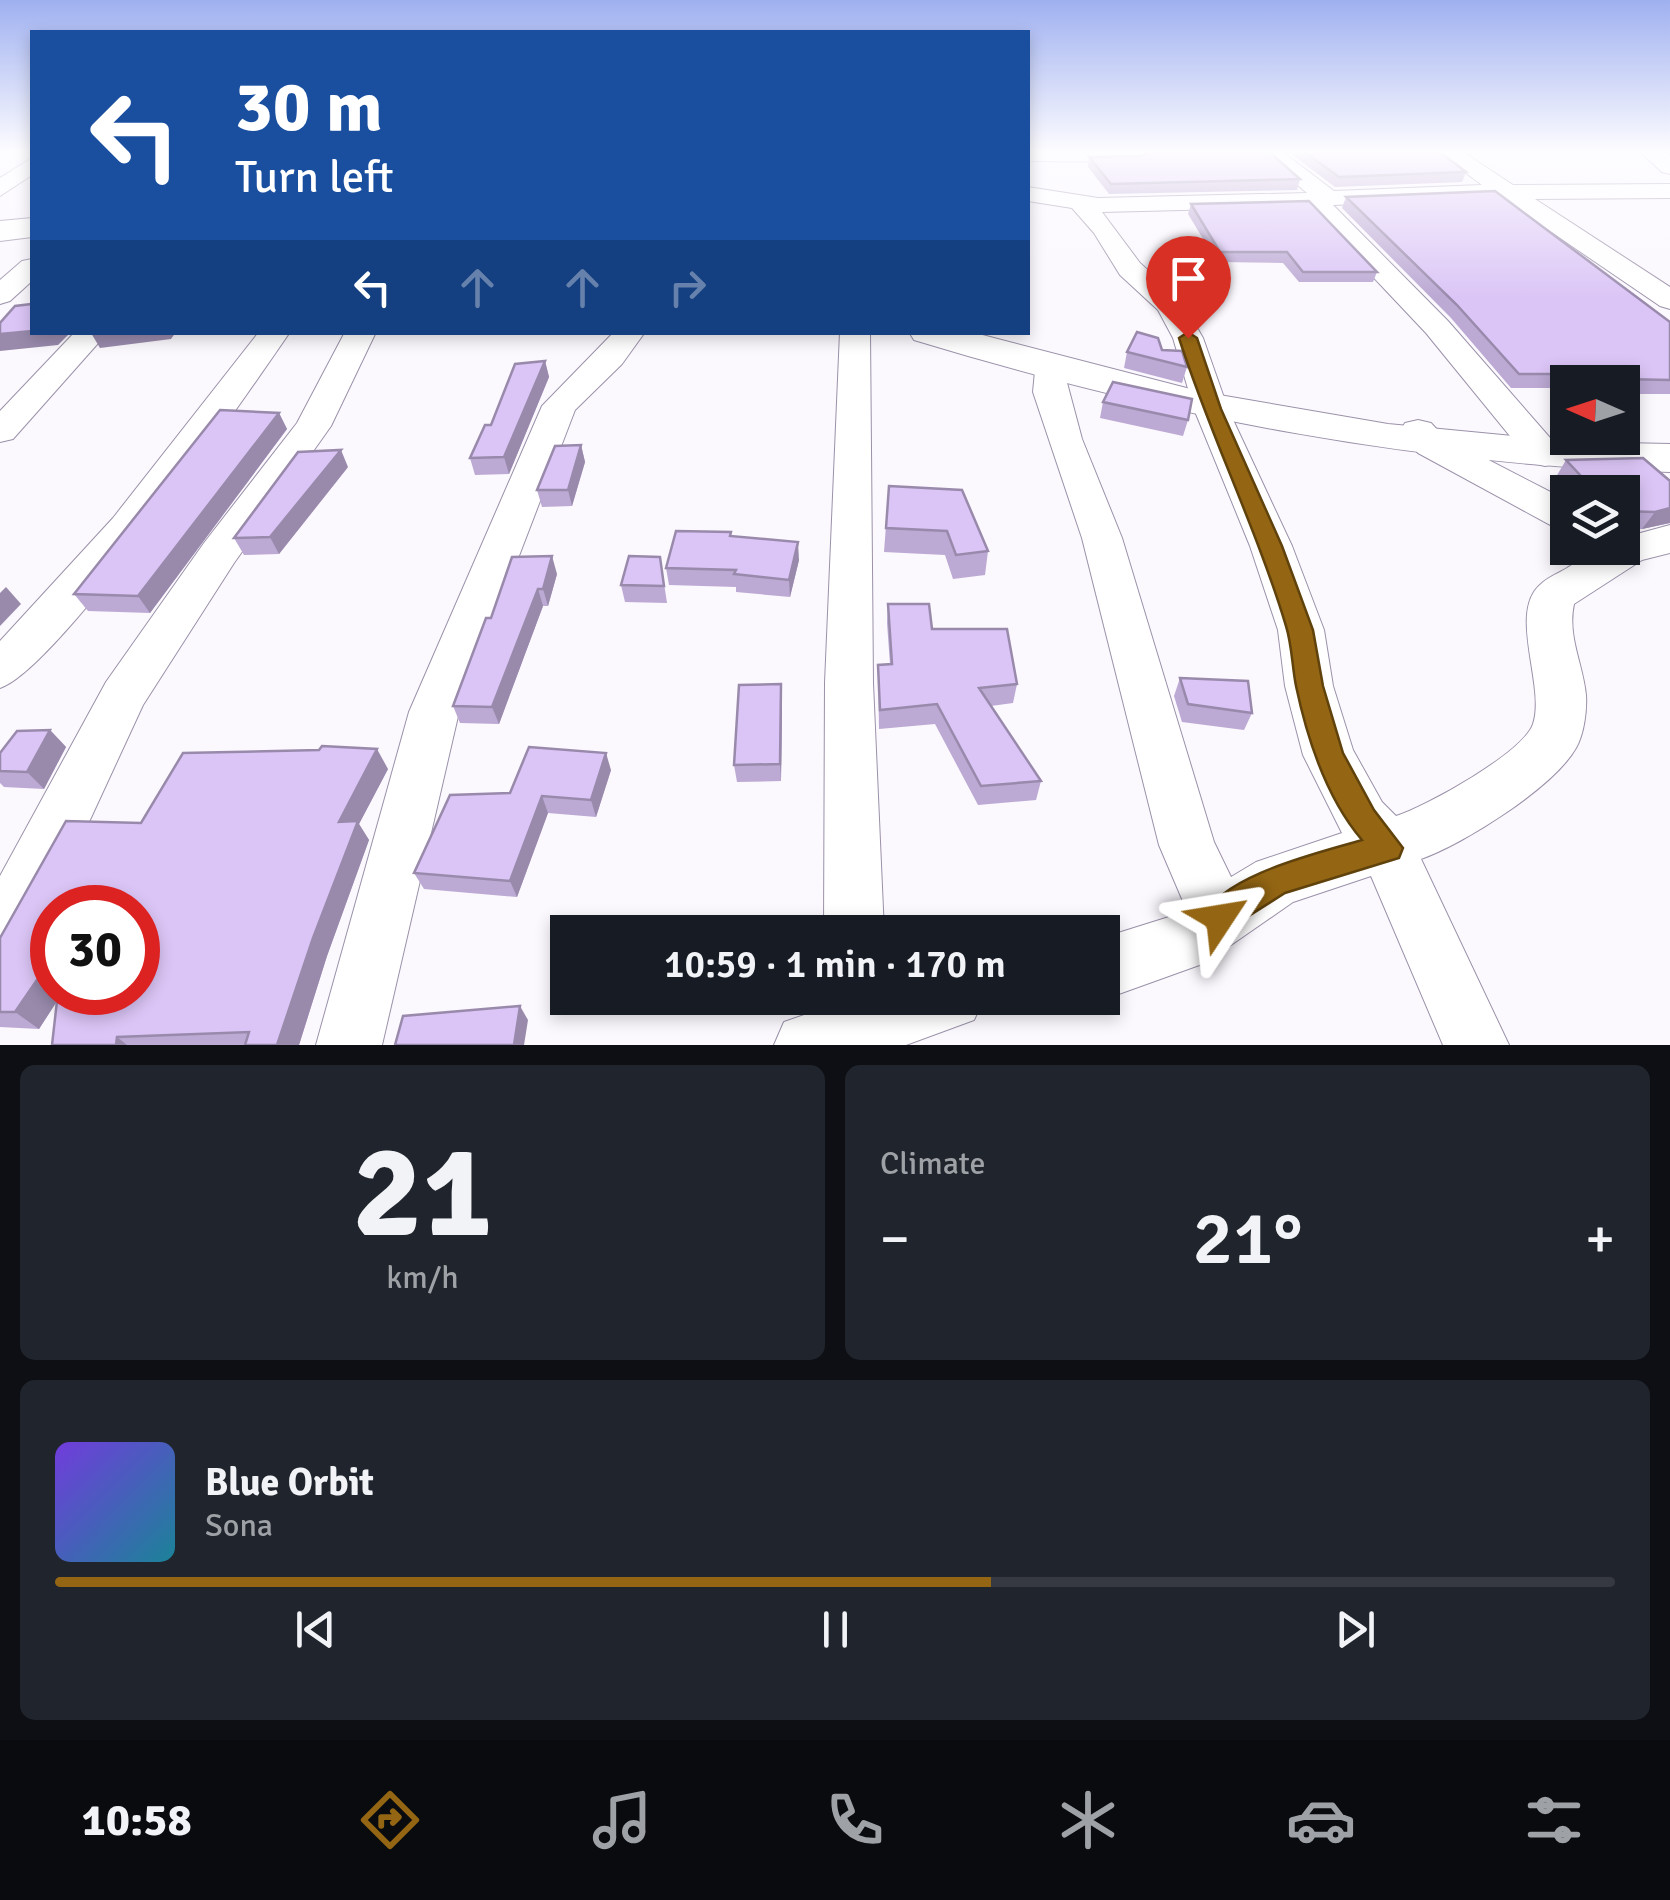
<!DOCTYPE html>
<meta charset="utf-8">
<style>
:root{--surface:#171b24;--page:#20242c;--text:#f1f3f6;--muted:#9ea1a6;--line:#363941;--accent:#946613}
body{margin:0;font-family:Signika,sans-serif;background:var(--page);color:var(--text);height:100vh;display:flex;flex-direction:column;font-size:38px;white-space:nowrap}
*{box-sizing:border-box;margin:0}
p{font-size:32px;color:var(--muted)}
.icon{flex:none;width:55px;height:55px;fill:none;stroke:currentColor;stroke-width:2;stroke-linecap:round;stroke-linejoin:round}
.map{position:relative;height:1045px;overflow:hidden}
.side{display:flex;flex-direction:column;gap:20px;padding:20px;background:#0d0f14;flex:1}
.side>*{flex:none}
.hud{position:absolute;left:30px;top:30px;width:1000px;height:305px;border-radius:0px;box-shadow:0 5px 15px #0003;background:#1a4fa0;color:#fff;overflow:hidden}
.needle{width:65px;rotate:273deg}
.controls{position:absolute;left:1550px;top:365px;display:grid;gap:20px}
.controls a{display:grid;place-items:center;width:90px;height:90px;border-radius:0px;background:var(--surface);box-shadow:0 5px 15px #0003;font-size:50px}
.speed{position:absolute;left:30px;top:885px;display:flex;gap:20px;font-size:50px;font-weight:700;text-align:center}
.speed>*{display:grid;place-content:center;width:130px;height:130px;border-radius:50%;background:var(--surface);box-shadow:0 5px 15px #0003;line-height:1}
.speed .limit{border:15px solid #d22;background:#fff;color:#111}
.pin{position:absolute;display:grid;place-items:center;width:85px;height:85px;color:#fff;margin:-102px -42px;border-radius:50% 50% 50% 0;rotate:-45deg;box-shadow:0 0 10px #0007}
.pin .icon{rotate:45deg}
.me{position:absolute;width:110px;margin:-55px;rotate:57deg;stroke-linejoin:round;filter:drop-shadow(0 0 8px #0008)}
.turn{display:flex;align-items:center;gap:35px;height:210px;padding:0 40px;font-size:45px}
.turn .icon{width:130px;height:130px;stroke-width:2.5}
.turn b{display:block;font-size:70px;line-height:85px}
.lanes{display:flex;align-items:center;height:95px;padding:0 40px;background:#0003;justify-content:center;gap:50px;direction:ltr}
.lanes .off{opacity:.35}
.big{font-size:75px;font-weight:600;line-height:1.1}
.side .tile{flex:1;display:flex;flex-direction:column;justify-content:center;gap:15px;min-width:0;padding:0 35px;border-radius:15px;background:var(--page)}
.side .dial{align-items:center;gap:0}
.dial b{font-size:130px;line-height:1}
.song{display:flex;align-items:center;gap:30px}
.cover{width:120px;height:120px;border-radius:15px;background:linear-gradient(135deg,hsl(260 70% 55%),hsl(190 70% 35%))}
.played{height:10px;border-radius:5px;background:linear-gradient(90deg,var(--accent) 60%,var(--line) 60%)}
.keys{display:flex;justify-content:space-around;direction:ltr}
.heat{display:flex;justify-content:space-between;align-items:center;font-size:55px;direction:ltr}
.side .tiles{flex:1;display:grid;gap:20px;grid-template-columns:1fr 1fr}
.tile:last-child{grid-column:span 2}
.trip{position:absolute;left:550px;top:915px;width:570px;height:100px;border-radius:0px;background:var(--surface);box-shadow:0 5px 15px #0003;font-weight:600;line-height:100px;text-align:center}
.dock{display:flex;height:160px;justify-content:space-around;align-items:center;background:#090b0e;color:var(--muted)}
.dock .icon{width:70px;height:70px}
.dock .selected{color:var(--accent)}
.dock b{font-size:45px;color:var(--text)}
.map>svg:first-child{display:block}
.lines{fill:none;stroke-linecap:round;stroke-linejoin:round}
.minor-casing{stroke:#9b91a9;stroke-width:2}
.tertiary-casing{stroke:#9b91a9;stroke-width:2}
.minor{fill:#fff;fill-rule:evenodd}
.tertiary{fill:#fff;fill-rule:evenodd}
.wall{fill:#bca9d4}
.shaded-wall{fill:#998aac}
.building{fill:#dbc5f6;stroke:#998aac;stroke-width:2.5}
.route{fill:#946613;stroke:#60420c;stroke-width:2.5}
</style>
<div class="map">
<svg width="1670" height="1045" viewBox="0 0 1670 1045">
<rect width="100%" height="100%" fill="#fbf8fe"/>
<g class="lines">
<g class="minor-casing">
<g id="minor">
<path d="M1028,150H1148L1151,155L1140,162L1028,161Z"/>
<path d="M1256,150H1280L1334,191L1482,185L1435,150H1460L1513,185L1670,184V198L1535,199L1670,287V309L1660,306L1503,199L1333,205L1448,321L1558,447L1563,455L1558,463L1545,466L1532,463L1426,333L1307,207L1102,212L1140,263L1181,300L1203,338L1228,409L1292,546L1324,630L1333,686L1353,750L1382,802L1396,816C1425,807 1523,753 1533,724C1546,686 1507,612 1541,584C1548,577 1559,573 1567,568C1587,556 1599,548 1622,548V538L1670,525V553L1642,560L1574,604C1567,636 1583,664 1586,695C1587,711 1584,734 1576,748C1554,787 1464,844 1421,859L1509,1045H1443L1371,876L1293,902L1205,963L1102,1000L1096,998H1102V938L1169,917L1185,906L1159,845L1082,538L1033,392L1035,371L1040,364H1062L1082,439L1122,538L1214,842L1231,877L1256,862L1342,833L1303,755L1285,686L1278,630L1250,546L1194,409L1173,338L1158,310L1120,275L1094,233L1072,208L1028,201V187L1098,198L1307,193Z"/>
<path d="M1638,150H1662L1670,156V174L1662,172Z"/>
<path d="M32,158V175L0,196V178Z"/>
<path d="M32,259V281L10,301L0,304V280L22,261Z"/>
<path d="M75,332H108L13,439L0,442V411Z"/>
<path d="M259,332H290C246,396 57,670 0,688V641L113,518Z"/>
<path d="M345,332H376L331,426L234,563L143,705L71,861L21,953L0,962V876L106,682L204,543L297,423Z"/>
<path d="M614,332H645L622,364L575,410L459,712L382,1045H316L409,712L542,406Z"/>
<path d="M840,332H870L873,683L884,932H824L825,683Z"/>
<path d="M1418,420L1431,423L1444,437L1568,501V531L1554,527L1418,453L1400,431L1405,423Z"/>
<path d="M853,998H984L974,1020L906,1045H774L784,1022Z"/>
</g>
</g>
<g class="tertiary-casing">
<g id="tertiary">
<path d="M32,218V237L0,241V221Z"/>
<path d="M909,332H971L1202,392L1388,424L1575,442L1670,444V472C1405,464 1168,417 914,340Z"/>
</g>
</g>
<use href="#minor" class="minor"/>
<use href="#tertiary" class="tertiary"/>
</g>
<g class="wall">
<path d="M1286,150H1437L1466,172L1462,182L1335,187Z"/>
<path d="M1142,156L1300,179L1297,190L1109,194L1088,167L1089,157Z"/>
<path d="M1346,197L1670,322V394H1622V382H1568V388H1511L1451,318L1342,208Z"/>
<path d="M1191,204L1377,272L1373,282H1299L1283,263L1217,262L1188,214Z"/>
<path d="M1162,350L1187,367L1182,383L1124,368L1127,352Z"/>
<path d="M545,361L549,377L509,474L475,475L470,458L491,425Z"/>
<path d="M1103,402L1188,420L1183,436L1100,418Z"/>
<path d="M279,413L287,429L150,613L88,611L74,594Z"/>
<path d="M581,445L585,462L572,506L542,507L537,490Z"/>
<path d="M1566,460L1670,481V523L1642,529H1622V492H1569L1556,477Z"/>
<path d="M348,467L279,554L244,555L234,538Z"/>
<path d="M889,486L988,551L985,575L953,579L945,555L884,552Z"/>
<path d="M732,536L799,560L790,597L736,592V587L669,585L666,568Z"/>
<path d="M660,557L667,603L625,602L621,585Z"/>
<path d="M557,574L548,606H543L499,724L460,723L453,706L491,618Z"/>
<path d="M888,604L932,629L1017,684L1013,703L991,706L1041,781L1036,800L978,805L935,724L879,729L878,665L890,664L887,623Z"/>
<path d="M1180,678L1252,713L1244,730L1182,722L1174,696Z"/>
<path d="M782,702L781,781L737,782L734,765Z"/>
<path d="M50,730L66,747L44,789L4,787L0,783V753Z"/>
<path d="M388,769L359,824L369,840L327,956L299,1045H52L57,1001L39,1029L0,1027V938L141,823Z"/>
<path d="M611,770L596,817L548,813L517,897L424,889L414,873L510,793Z"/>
</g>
<g class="shaded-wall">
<path d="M32,331V332H71L58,345L0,351V334Z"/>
<path d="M176,332L171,339L100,348L91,333Z"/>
<path d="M545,361L549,377L509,474L504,457Z"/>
<path d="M279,413L287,429L150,613L138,596Z"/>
<path d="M581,445L585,462L572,506L568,490Z"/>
<path d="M341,450L348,467L279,554L270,537Z"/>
<path d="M1670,508V523L1642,529L1655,512Z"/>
<path d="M798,542L799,560L790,597L789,580Z"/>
<path d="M552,556L557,574L548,606L543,589Z"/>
<path d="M6,587L21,604L0,626V593Z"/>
<path d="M538,589L543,606L499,724L492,707Z"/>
<path d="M781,684L782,702L781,781L780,764Z"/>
<path d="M50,730L66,747L44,789L27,772Z"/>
<path d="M377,749L388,769L359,824L369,840L327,956L299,1045H277L313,938L339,822Z"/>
<path d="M606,753L611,770L596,817L591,800Z"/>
<path d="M542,796L548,813L517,897L510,881Z"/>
<path d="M52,958V992H63L39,1029L15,1012Z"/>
<path d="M520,1006L528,1020L524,1045H514Z"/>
<path d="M117,1037L127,1045H116Z"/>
</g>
<g class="building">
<path d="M1150,150H1267L1300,179L1111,184L1089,157L1142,156Z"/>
<path d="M1302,150H1437L1466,172L1339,177Z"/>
<path d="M1495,191L1670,322V380L1621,379L1614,374H1519L1457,305L1346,197Z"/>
<path d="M1309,201L1377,272H1303L1287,252H1220L1191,204Z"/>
<path d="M32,304V331L0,334V323L15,306Z"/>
<path d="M1137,332L1158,338L1162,350L1182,351L1187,367L1127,352Z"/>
<path d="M545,361L504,457L470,458L485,425H491L515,364Z"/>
<path d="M1113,382L1192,399L1188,420L1103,402Z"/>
<path d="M220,410L279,413L138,596L74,594Z"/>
<path d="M581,445L568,490H537L555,446Z"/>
<path d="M341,450L270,537L234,538L298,452Z"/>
<path d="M1643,458L1670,481V508L1655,512L1622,511V492H1596L1566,460Z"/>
<path d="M889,486L962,490L988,551L956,555L947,531L886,528Z"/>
<path d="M676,531L731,532L730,536L798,542L789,580L734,574L736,570L666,568Z"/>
<path d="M552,556L543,589H538L492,707L453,706L486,618H491L512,557Z"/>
<path d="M629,556L660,557L664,586L621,585Z"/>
<path d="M888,604H929L932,629H1007L1017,684L979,688L1041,781L981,786L937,704L880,710L878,665L892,664Z"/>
<path d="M1180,678L1248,681L1252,713L1188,704Z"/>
<path d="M781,684L780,764L734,765L739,685Z"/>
<path d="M50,730L27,772L0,771V753L17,731Z"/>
<path d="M322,746L377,749L339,822L358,821L313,938L277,1045H245L249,1032L117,1037L116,1045H52L58,992H138V908H52V958L15,1012H0V938L66,821L141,823L183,753L319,750Z"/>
<path d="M529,747L606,753L591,800L542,796L510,881L414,873L450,795L510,793Z"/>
<path d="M520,1006L514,1045H395L403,1016Z"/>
</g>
<linearGradient id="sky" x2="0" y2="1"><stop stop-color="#9fb0f0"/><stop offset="0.51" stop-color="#fdfcff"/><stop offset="1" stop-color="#fdfcff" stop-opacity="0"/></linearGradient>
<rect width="1670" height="297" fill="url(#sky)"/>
<path class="route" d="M1188,332L1197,338L1221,409L1282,546L1313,630L1323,686L1343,753L1374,810L1403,848L1399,858L1285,893L1220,934L1208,929L1203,918C1221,875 1319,853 1362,840C1327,799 1307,738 1296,686C1292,666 1292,645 1286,626C1256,527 1210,435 1179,338Z"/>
</svg>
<div class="controls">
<a><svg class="needle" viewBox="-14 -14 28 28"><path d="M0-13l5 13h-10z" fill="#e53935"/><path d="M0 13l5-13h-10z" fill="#9ea1a6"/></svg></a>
<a><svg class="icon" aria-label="layers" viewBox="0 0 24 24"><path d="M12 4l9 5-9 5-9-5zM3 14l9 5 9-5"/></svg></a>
</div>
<div class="speed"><div class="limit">30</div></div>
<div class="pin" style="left:1188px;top:338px;background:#d93025"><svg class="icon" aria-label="arrive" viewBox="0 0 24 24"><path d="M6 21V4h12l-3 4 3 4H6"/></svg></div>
<svg class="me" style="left:1220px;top:918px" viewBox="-20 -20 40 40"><path d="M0-17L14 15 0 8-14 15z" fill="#946613" stroke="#fff" stroke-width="4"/></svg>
<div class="trip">10:59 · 1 min · 170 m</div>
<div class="hud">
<div class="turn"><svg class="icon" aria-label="left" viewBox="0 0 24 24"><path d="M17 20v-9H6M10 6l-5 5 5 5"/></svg><div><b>30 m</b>Turn left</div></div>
<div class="lanes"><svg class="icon" aria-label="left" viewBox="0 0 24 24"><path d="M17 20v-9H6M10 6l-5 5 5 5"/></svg><svg class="icon off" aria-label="ahead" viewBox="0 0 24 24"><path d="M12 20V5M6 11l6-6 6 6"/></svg><svg class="icon off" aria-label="ahead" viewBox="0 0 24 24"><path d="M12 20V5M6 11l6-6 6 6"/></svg><svg class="icon off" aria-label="right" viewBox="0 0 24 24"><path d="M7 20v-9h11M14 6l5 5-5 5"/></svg></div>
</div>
</div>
<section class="side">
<div class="tiles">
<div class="tile dial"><b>21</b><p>km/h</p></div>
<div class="tile"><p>Climate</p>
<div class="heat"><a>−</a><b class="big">21°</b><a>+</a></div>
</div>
<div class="tile">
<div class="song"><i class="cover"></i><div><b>Blue Orbit</b><p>Sona</p></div></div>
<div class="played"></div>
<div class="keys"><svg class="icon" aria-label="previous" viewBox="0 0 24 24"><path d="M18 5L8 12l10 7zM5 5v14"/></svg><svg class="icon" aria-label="pause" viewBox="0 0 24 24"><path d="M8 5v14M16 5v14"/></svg><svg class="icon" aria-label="next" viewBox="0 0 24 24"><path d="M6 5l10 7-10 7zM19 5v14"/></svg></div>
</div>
</div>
</section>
<nav class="dock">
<b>10:58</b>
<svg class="icon selected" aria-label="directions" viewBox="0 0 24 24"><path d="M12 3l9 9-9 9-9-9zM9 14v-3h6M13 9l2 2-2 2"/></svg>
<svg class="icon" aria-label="music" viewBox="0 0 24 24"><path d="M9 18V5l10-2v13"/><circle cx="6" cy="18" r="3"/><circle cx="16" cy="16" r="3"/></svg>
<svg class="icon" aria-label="phone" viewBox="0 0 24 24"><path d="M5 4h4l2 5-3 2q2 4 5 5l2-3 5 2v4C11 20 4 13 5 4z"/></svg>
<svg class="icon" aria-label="climate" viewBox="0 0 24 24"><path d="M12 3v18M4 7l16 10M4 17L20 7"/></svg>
<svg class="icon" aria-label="car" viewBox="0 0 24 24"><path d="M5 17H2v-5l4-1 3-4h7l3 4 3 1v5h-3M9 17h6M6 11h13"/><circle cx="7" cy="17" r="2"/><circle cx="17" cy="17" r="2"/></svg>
<svg class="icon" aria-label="filters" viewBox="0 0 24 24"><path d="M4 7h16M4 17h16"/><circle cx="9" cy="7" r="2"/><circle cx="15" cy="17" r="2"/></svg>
</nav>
